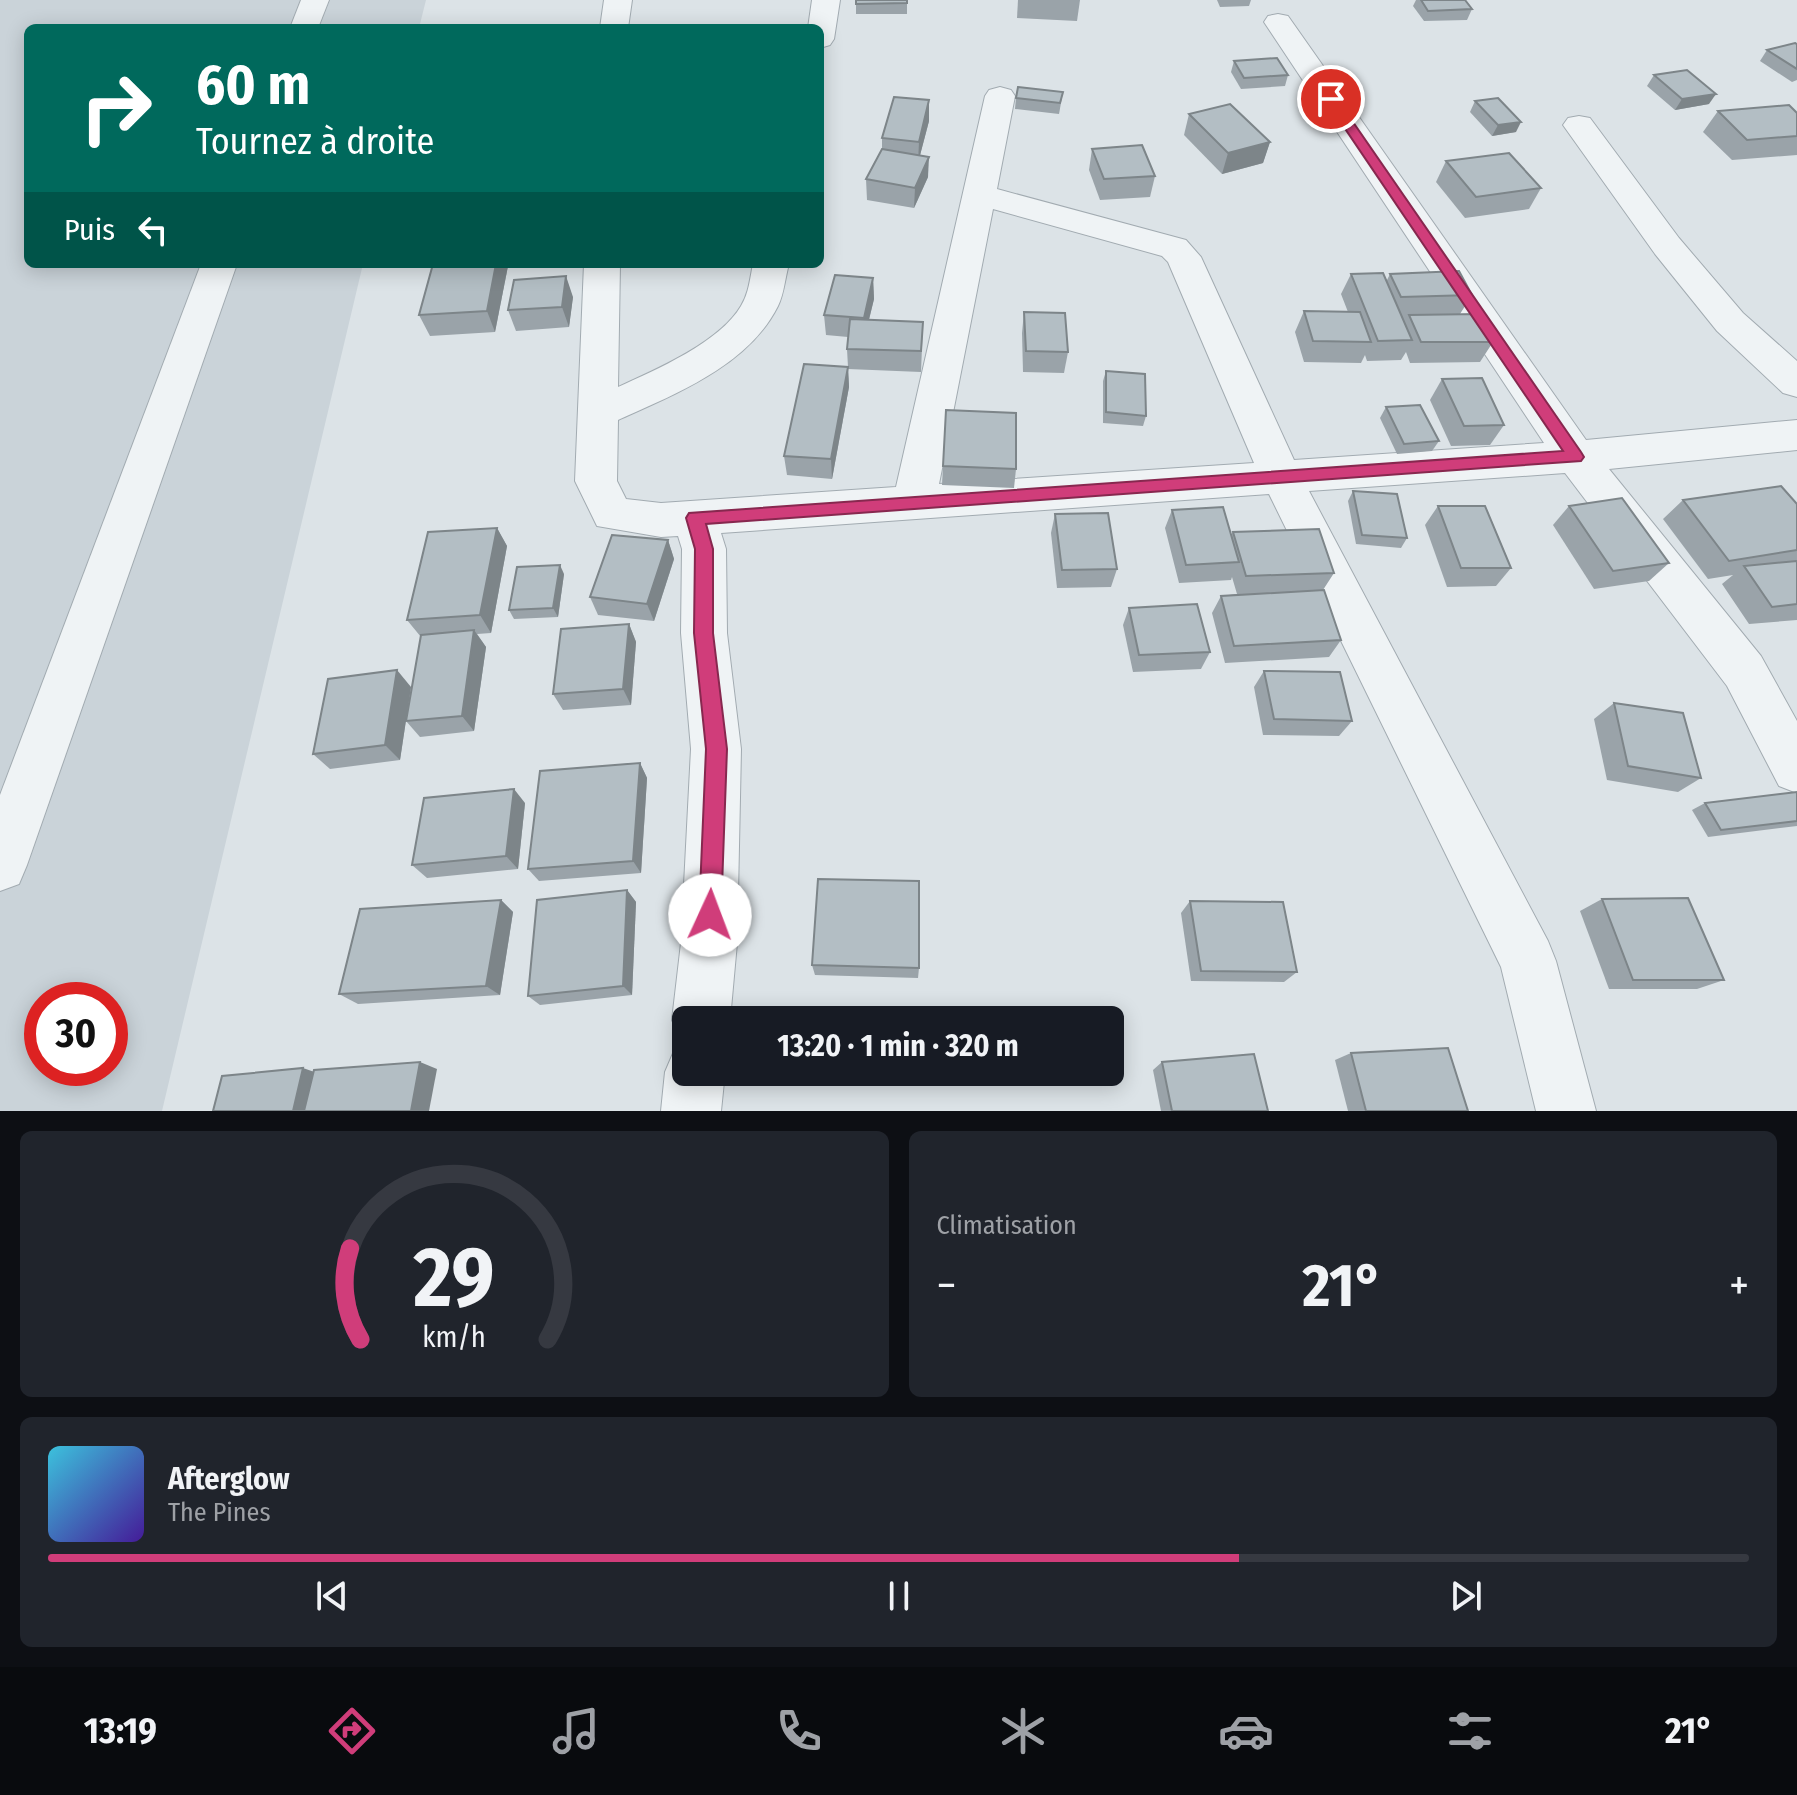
<!DOCTYPE html>
<html lang="fr">
<meta charset="utf-8">
<style>
:root{--surface:#171b24;--page:#20242c;--text:#f1f3f6;--muted:#9ea1a6;--line:#363941;--accent:#d03d7a}
body{margin:0;font-family:"Fira Sans Condensed",sans-serif;background:var(--page);color:var(--text);height:100vh;display:flex;flex-direction:column;font-size:30px;white-space:nowrap}
*{box-sizing:border-box;margin:0}
p{font-size:26px;color:var(--muted)}
.icon{flex:none;width:44px;height:44px;fill:none;stroke:currentColor;stroke-width:2;stroke-linecap:round;stroke-linejoin:round}
.map{position:relative;height:1111px;overflow:hidden}
.details{display:flex;flex-direction:column;gap:20px;padding:20px;background:#0d0f14;flex:1}
.details>*{flex:none}
.top-card{position:absolute;left:24px;top:24px;width:800px;height:244px;border-radius:12px;box-shadow:0 4px 20px #0003;background:#00695c;color:#fff;overflow:hidden}
.speed{position:absolute;left:24px;top:982px;display:flex;gap:16px;font-size:40px;font-weight:700;text-align:center}
.speed>*{display:grid;place-content:center;width:104px;height:104px;border-radius:50%;background:var(--surface);box-shadow:0 4px 20px #0003;line-height:1}
.speed .limit{border:12px solid #d22;background:#fff;color:#111}
.pin{position:absolute;display:grid;place-items:center;width:68px;height:68px;color:#fff;margin:-34px;border:4px solid #fff;border-radius:50%;box-shadow:0 2px 8px #0007}
.me{position:absolute;width:88px;margin:-44px;rotate:2deg;stroke-linejoin:round;filter:drop-shadow(0 0 6px #0008)}
.turn{display:flex;align-items:center;gap:28px;height:168px;padding:0 40px;font-size:36px}
.turn .icon{width:104px;height:104px;stroke-width:2.5}
.turn b{display:block;font-size:56px;line-height:68px}
.then{display:flex;align-items:center;height:76px;padding:0 40px;background:#0003;gap:16px;font-size:30px}
.big{font-size:60px;font-weight:700;line-height:1.1}
.details .widget{flex:1;display:flex;flex-direction:column;justify-content:center;gap:12px;min-width:0;padding:0 28px;border-radius:12px;background:var(--page)}
.details .dial{align-items:center;gap:0}
.dial svg{height:208px;overflow:visible;fill:none;stroke:var(--line);stroke-width:7;stroke-linecap:round;text-anchor:middle}
.dial text{fill:var(--text);stroke:none}
.song{display:flex;align-items:center;gap:24px}
.cover{width:96px;height:96px;border-radius:12px;background:linear-gradient(135deg,hsl(190 70% 55%),hsl(260 70% 35%))}
.played{height:8px;border-radius:4px;background:linear-gradient(90deg,var(--accent) 70%,var(--line) 70%)}
.keys{display:flex;justify-content:space-around;direction:ltr}
.heat{display:flex;justify-content:space-between;align-items:center;font-size:44px;direction:ltr}
.details .tiles{flex:1;display:grid;gap:20px;grid-template-columns:1fr 1fr}
.widget:last-child{grid-column:span 2}
.trip{position:absolute;left:672px;top:1006px;width:452px;height:80px;border-radius:12px;background:var(--surface);box-shadow:0 4px 20px #0003;font-weight:700;line-height:80px;text-align:center}
.menu{display:flex;height:128px;justify-content:space-around;align-items:center;background:#090b0e;color:var(--muted)}
.menu .icon{width:56px;height:56px}
.menu .selected{color:var(--accent)}
.menu b{font-size:36px;color:var(--text)}
.map>svg:first-child{display:block}
.built{fill:#cad3d9;fill-rule:evenodd}
.lines{fill:none;stroke-linecap:round;stroke-linejoin:round}
.minor-casing{stroke:#a2abb1;stroke-width:2}
.minor{fill:#eff3f5;fill-rule:evenodd}
.wall{fill:#9aa3a9}
.shaded-wall{fill:#7d8589}
.building{fill:#b3bec4;stroke:#7d8589;stroke-width:2}
.route{fill:#d03d7a;stroke:#87284f;stroke-width:2}
</style>
<div class="map">
<svg width="1797" height="1111" viewBox="0 0 1797 1111">
<rect width="100%" height="100%" fill="#dce3e7"/>
<path class="built" d="M0,0H426L419,28H28V264H363L162,1111H0ZM42,1000H110V1068H42Z"/>
<g class="lines">
<g class="minor-casing">
<g id="minor">
<path d="M301,0H329L318,28H290Z"/>
<path d="M604,0H632L628,28H600Z"/>
<path d="M812,0H840L834,39L830,45L820,48V28H808Z"/>
<path d="M1278,14L1288,16L1586,440L1797,420V450L1609,469L1761,656L1797,721V793L1779,786L1727,686L1565,473L1309,491L1548,941L1556,961L1596,1111H1536L1501,967L1269,494L721,533L726,549L727,633L741,749L737,943L730,1020H686V1043L681,1040L672,1020L681,943L691,749L681,633L682,549L678,536L661,537L597,526L575,481L584,264H620L618,387C656,370 720,342 741,306C749,293 750,278 753,264H789C785,278 784,294 778,306C748,366 675,394 618,420L617,481L626,499L661,503L896,487L985,96L989,90L1000,87L1011,90L1015,96L997,189L1186,240L1201,257L1294,460L1544,443L1264,22L1268,16ZM993,209L1162,256L1168,262L1254,463L939,484Z"/>
<path d="M1579,116L1590,118L1679,238L1743,313L1797,361V397L1783,393L1717,331L1655,254L1563,125L1568,118Z"/>
<path d="M201,264H237L27,865L19,884L0,891V795Z"/>
<path d="M686,1046V1072H725L721,1111H661L665,1072L674,1051Z"/>
</g>
</g>
<use href="#minor" class="minor"/>
</g>
<g class="wall">
<rect x="856" y="0" width="51" height="14"/>
<path d="M1018,0H1080L1077,21L1017,18Z"/>
<path d="M1217,0H1251L1249,6L1220,7Z"/>
<path d="M1416,0H1465L1472,9L1467,20L1424,21L1413,6Z"/>
<path d="M1797,44V80L1792,82L1760,61L1767,50Z"/>
<path d="M1234,61L1288,75L1285,86L1241,89L1231,72Z"/>
<path d="M1654,75L1709,104L1675,110L1647,86Z"/>
<path d="M1063,92L1059,114L1015,109L1016,98Z"/>
<path d="M1475,101L1516,132L1492,136L1470,112Z"/>
<path d="M1718,111L1797,113V155L1732,160L1703,132Z"/>
<path d="M1189,114L1270,142L1263,163L1222,174L1184,135Z"/>
<path d="M929,121L920,155L928,177L914,208L867,200L866,179L882,149V138Z"/>
<path d="M1092,149L1155,176L1150,197L1100,200L1089,170Z"/>
<path d="M1446,161L1541,188L1529,209L1465,218L1436,182Z"/>
<path d="M508,266L495,332L430,336L419,315Z"/>
<path d="M1351,274L1387,280L1390,274L1472,295L1460,314L1493,342L1480,362L1410,363L1406,352L1401,360L1367,361L1365,355L1361,363L1304,362L1295,332L1304,311L1348,312L1341,294Z"/>
<path d="M873,278L874,299L869,320L923,322L921,372L848,369L849,387L832,479L787,475L784,456L848,367L847,349L848,337L826,335L824,315Z"/>
<path d="M573,297L569,327L516,331L508,310Z"/>
<path d="M1024,312L1068,352L1064,373L1023,372L1022,333Z"/>
<path d="M1106,371L1146,416L1143,426L1103,423V381Z"/>
<path d="M1442,379L1504,425L1490,445L1451,446L1430,400Z"/>
<path d="M1386,407L1439,441L1432,451L1397,454L1380,418Z"/>
<path d="M946,410L1016,469L1014,488L942,485Z"/>
<path d="M1353,491L1407,538L1401,548L1356,544L1348,501Z"/>
<path d="M1683,500L1797,504V620L1749,624L1722,584L1733,575L1708,579L1663,519Z"/>
<path d="M1438,506L1511,568L1496,586L1447,587L1425,525Z"/>
<path d="M1569,506L1669,563L1649,581L1594,589L1553,525Z"/>
<path d="M1172,510L1231,535L1233,532L1334,573L1323,590L1341,640L1329,657L1225,663L1212,613L1221,596L1237,594L1232,577L1231,580L1179,583L1165,528Z"/>
<path d="M1055,514L1117,569L1111,587L1057,588L1051,533Z"/>
<path d="M497,528L507,546L491,633L477,634L486,647L474,731L420,737L406,721L421,637L407,620Z"/>
<path d="M668,540L674,559L654,621L598,615L590,597Z"/>
<path d="M564,574L558,617L514,619L509,610Z"/>
<path d="M1129,608L1210,652L1201,669L1133,672L1123,625Z"/>
<path d="M629,624L636,642L631,705L563,710L553,694Z"/>
<path d="M1264,671L1352,721L1339,736L1263,735L1254,687Z"/>
<path d="M411,687L400,760L330,769L313,754Z"/>
<path d="M1614,703L1701,778L1678,792L1607,780L1594,719Z"/>
<path d="M640,763L647,778L641,873L539,881L528,869Z"/>
<path d="M1797,792V826L1708,837L1692,810L1705,803Z"/>
<path d="M525,803L518,869L427,878L412,865Z"/>
<path d="M627,890L636,902L632,995L540,1005L528,996Z"/>
<path d="M1602,899L1724,980L1697,989H1609L1580,911Z"/>
<path d="M501,900L513,912L500,995L358,1004L339,994Z"/>
<path d="M1190,901L1297,972L1284,982L1191,981L1181,913Z"/>
<path d="M812,965L919,968L918,978L815,975Z"/>
<path d="M1351,1053L1468,1111H1348L1335,1060Z"/>
<path d="M1162,1062L1268,1111H1161L1153,1070Z"/>
</g>
<g class="shaded-wall">
<path d="M1716,94L1709,104L1675,110L1682,99Z"/>
<path d="M929,100V121L918,163L919,142Z"/>
<path d="M1521,122L1516,132L1492,136L1498,125Z"/>
<path d="M1270,142L1263,163L1222,174L1228,153Z"/>
<path d="M929,157L928,177L914,208L915,188Z"/>
<path d="M496,264H507L508,266L495,332L487,311Z"/>
<path d="M566,276L573,297L569,327L562,307Z"/>
<path d="M873,278L874,299L864,339V318Z"/>
<path d="M848,367L849,387L832,479L831,459Z"/>
<path d="M497,528L507,546L491,633L480,615Z"/>
<path d="M668,540L674,559L654,621L647,604Z"/>
<path d="M560,565L564,574L558,617L553,608Z"/>
<path d="M629,624L636,642L631,705L623,689Z"/>
<path d="M474,630L486,647L474,731L462,716Z"/>
<path d="M397,670L411,687L400,760L385,745Z"/>
<path d="M640,763L647,778L641,873L633,861Z"/>
<path d="M514,789L525,803L518,869L506,856Z"/>
<path d="M627,890L636,902L632,995L623,986Z"/>
<path d="M501,900L513,912L500,995L486,986Z"/>
<path d="M420,1062L437,1069L429,1111H411Z"/>
<path d="M303,1068L323,1075L315,1111H293Z"/>
</g>
<g class="building">
<path d="M856,0H907V3L856,4Z"/>
<path d="M1421,0H1465L1472,9L1428,11Z"/>
<path d="M1795,43L1797,44V69L1767,50Z"/>
<path d="M1277,58L1288,75L1244,78L1234,61Z"/>
<path d="M1687,70L1716,94L1682,99L1654,75Z"/>
<path d="M1018,87L1063,92L1060,103L1016,98Z"/>
<path d="M894,97L929,100L919,142L882,138Z"/>
<path d="M1498,98L1521,122L1498,125L1475,101Z"/>
<path d="M1230,104L1270,142L1228,153L1189,114Z"/>
<path d="M1789,105L1797,113V136L1747,140L1718,111Z"/>
<path d="M1142,145L1155,176L1104,179L1092,149Z"/>
<path d="M882,149L929,157L915,188L866,179Z"/>
<path d="M1509,153L1541,188L1476,197L1446,161Z"/>
<path d="M433,264H496L487,311L419,315Z"/>
<path d="M1459,271L1472,295L1401,297L1390,274Z"/>
<path d="M1383,273L1412,340L1378,341L1351,274Z"/>
<path d="M835,275L873,278L864,318L824,315Z"/>
<path d="M566,276L562,307L508,310L514,280Z"/>
<path d="M1304,311L1360,312L1371,342L1313,341Z"/>
<path d="M1024,312L1065,313L1068,352L1026,351Z"/>
<path d="M1479,314L1493,342H1421L1409,315Z"/>
<path d="M850,319L923,322L921,351L847,349Z"/>
<path d="M804,364L848,367L831,459L784,456Z"/>
<path d="M1106,371L1145,374L1146,416L1106,412Z"/>
<path d="M1482,378L1504,425L1464,426L1442,379Z"/>
<path d="M1420,405L1439,441L1404,444L1386,407Z"/>
<path d="M946,410L1016,413V469L943,466Z"/>
<path d="M1781,486L1797,504V550L1729,561L1683,500Z"/>
<path d="M1353,491L1397,494L1407,538L1362,535Z"/>
<path d="M1622,498L1669,563L1613,571L1569,506Z"/>
<path d="M1438,506H1485L1511,568H1461Z"/>
<path d="M1223,507L1239,562L1186,565L1172,510Z"/>
<path d="M1108,513L1117,569L1062,570L1055,514Z"/>
<path d="M497,528L480,615L407,620L428,532Z"/>
<path d="M1319,529L1334,573L1246,576L1233,532Z"/>
<path d="M612,535L668,540L647,604L590,597Z"/>
<path d="M1797,561V604L1772,607L1744,566Z"/>
<path d="M560,565L553,608L509,610L517,567Z"/>
<path d="M1324,590L1341,640L1234,646L1221,596Z"/>
<path d="M1197,604L1210,652L1139,655L1129,608Z"/>
<path d="M629,624L623,689L553,694L561,629Z"/>
<path d="M474,630L462,716L406,721L421,635Z"/>
<path d="M397,670L385,745L313,754L328,679Z"/>
<path d="M1264,671L1340,672L1352,721L1274,719Z"/>
<path d="M1614,703L1683,713L1701,778L1628,766Z"/>
<path d="M640,763L633,861L528,869L540,771Z"/>
<path d="M514,789L506,856L412,865L424,798Z"/>
<path d="M1797,792V821L1721,830L1705,803Z"/>
<path d="M818,879L919,881V968L812,965Z"/>
<path d="M627,890L623,986L528,996L537,900Z"/>
<path d="M1688,898L1724,980H1633L1602,899Z"/>
<path d="M501,900L486,986L339,994L360,909Z"/>
<path d="M1190,901L1283,902L1297,972L1201,971Z"/>
<path d="M1448,1048L1468,1111H1366L1351,1053Z"/>
<path d="M1254,1054L1268,1111H1172L1162,1062Z"/>
<path d="M420,1062L411,1111H304L314,1070Z"/>
<path d="M303,1068L293,1111H213L222,1076Z"/>
</g>
<path class="route" d="M1326,96H1335L1581,452L1584,457L1581,461L706,524L713,549V633L727,749L721,915L718,923L710,926L702,923L699,915L706,749L694,633L695,549L686,518L689,513L1563,451L1325,99Z"/>
</svg>
<div class="speed"><div class="limit">30</div></div>
<div class="pin" style="left:1331px;top:99px;background:#d93025"><svg class="icon" aria-label="arrive" viewBox="0 0 24 24"><path d="M6 21V4h12l-3 4 3 4H6"/></svg></div>
<svg class="me" style="left:710px;top:915px" viewBox="-20 -20 40 40"><circle r="19" fill="#fff"/><path d="M0-13L10 11 0 6-10 11z" fill="#d03d7a"/></svg>
<div class="trip">13:20 · 1 min · 320 m</div>
<div class="top-card">
<div class="turn"><svg class="icon" aria-label="right" viewBox="0 0 24 24"><path d="M7 20v-9h11M14 6l5 5-5 5"/></svg><div><b>60 m</b>Tournez à droite</div></div>
<div class="then">Puis<svg class="icon" aria-label="left" viewBox="0 0 24 24"><path d="M17 20v-9H6M10 6l-5 5 5 5"/></svg></div>
</div>
</div>
<section class="details">
<div class="tiles">
<div class="widget dial"><svg viewBox="0 0 100 80">
<path d="M14 69A42 42 0 1 1 86 69"/>
<path d="M14 69A42 42 0 0 1 10 34" stroke="#d03d7a"/>
<text x="50" y="56" font-size="32" font-weight="700">29</text>
<text x="50" y="72" font-size="11">km/h</text>
</svg></div>
<div class="widget"><p>Climatisation</p>
<div class="heat"><a>−</a><b class="big">21°</b><a>+</a></div>
</div>
<div class="widget">
<div class="song"><i class="cover"></i><div><b>Afterglow</b><p>The Pines</p></div></div>
<div class="played"></div>
<div class="keys"><svg class="icon" aria-label="previous" viewBox="0 0 24 24"><path d="M18 5L8 12l10 7zM5 5v14"/></svg><svg class="icon" aria-label="pause" viewBox="0 0 24 24"><path d="M8 5v14M16 5v14"/></svg><svg class="icon" aria-label="next" viewBox="0 0 24 24"><path d="M6 5l10 7-10 7zM19 5v14"/></svg></div>
</div>
</div>
</section>
<nav class="menu">
<b>13:19</b>
<svg class="icon selected" aria-label="directions" viewBox="0 0 24 24"><path d="M12 3l9 9-9 9-9-9zM9 14v-3h6M13 9l2 2-2 2"/></svg>
<svg class="icon" aria-label="music" viewBox="0 0 24 24"><path d="M9 18V5l10-2v13"/><circle cx="6" cy="18" r="3"/><circle cx="16" cy="16" r="3"/></svg>
<svg class="icon" aria-label="phone" viewBox="0 0 24 24"><path d="M5 4h4l2 5-3 2q2 4 5 5l2-3 5 2v4C11 20 4 13 5 4z"/></svg>
<svg class="icon" aria-label="climate" viewBox="0 0 24 24"><path d="M12 3v18M4 7l16 10M4 17L20 7"/></svg>
<svg class="icon" aria-label="car" viewBox="0 0 24 24"><path d="M5 17H2v-5l4-1 3-4h7l3 4 3 1v5h-3M9 17h6M6 11h13"/><circle cx="7" cy="17" r="2"/><circle cx="17" cy="17" r="2"/></svg>
<svg class="icon" aria-label="filters" viewBox="0 0 24 24"><path d="M4 7h16M4 17h16"/><circle cx="9" cy="7" r="2"/><circle cx="15" cy="17" r="2"/></svg>
<b>21°</b>
</nav>
